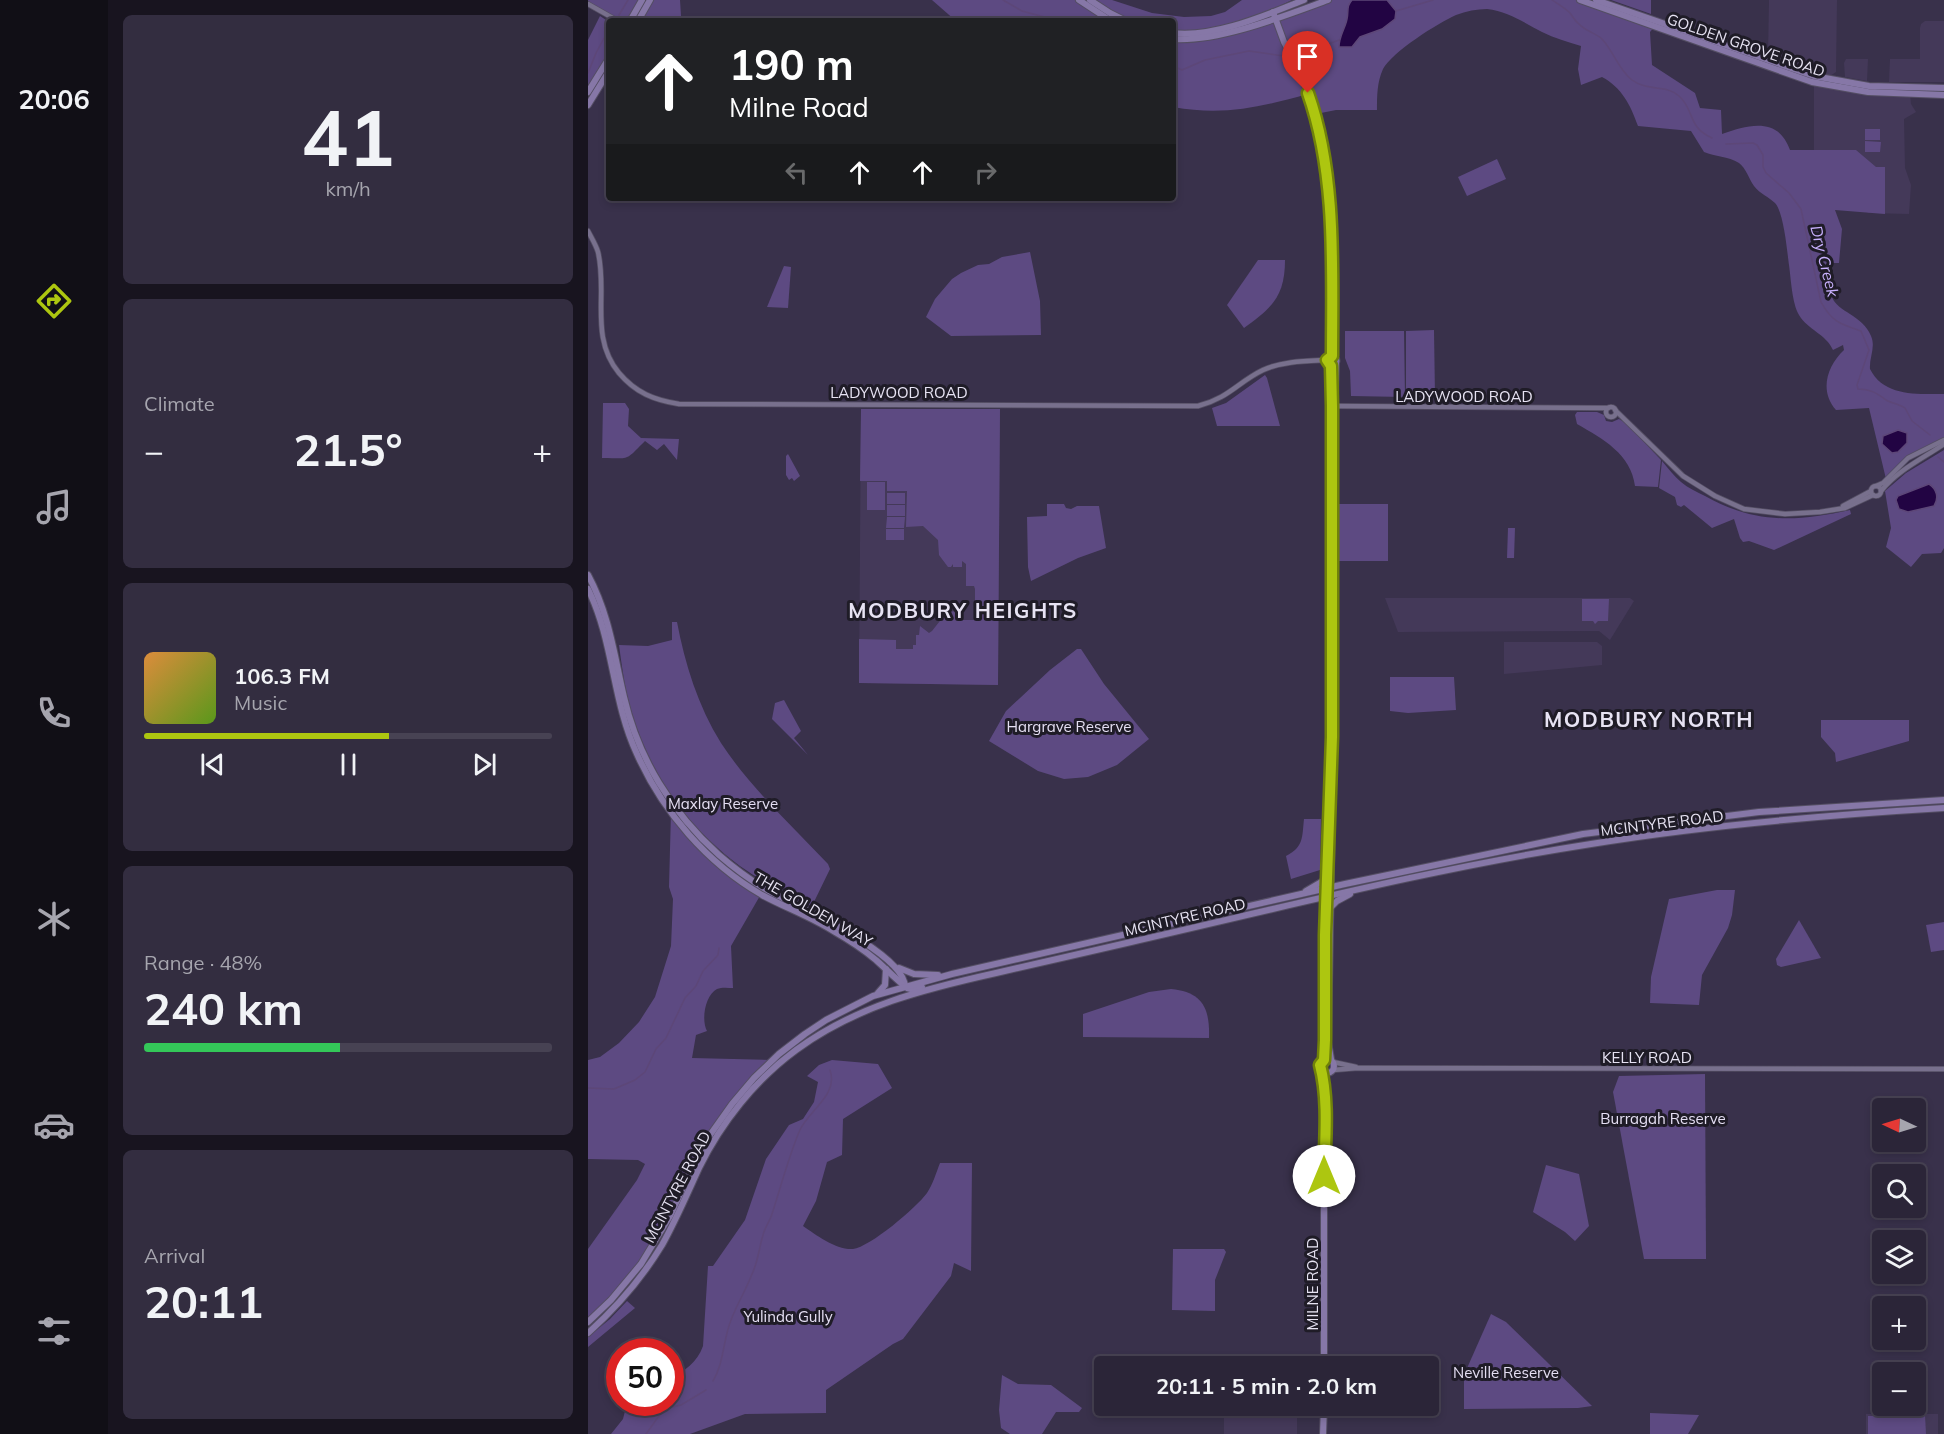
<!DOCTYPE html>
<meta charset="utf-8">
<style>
:root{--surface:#2b2538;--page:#332d40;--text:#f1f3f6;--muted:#a6a5ae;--line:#474253;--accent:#adc610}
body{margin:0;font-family:Mulish,sans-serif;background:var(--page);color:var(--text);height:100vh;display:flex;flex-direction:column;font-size:22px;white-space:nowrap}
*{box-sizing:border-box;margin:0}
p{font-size:20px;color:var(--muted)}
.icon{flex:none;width:33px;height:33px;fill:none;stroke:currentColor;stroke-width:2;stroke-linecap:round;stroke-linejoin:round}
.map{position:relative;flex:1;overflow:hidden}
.details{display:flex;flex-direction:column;gap:15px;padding:15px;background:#18141f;width:480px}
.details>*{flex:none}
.top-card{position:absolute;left:18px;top:18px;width:570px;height:183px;border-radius:6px;box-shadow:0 3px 9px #0003,0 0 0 2px var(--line);background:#202124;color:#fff;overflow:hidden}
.needle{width:39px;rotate:274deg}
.buttons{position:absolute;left:1284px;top:1098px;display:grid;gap:12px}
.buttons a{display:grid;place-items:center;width:54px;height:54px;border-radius:6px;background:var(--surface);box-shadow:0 3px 9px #0003,0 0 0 2px var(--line);font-size:30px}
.speed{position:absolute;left:18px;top:1338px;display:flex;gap:12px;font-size:30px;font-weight:700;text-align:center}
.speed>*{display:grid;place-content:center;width:78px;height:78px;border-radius:50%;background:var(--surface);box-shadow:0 3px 9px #0003,0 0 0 2px var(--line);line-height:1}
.speed .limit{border:9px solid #d22;background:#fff;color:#111}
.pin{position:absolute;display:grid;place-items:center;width:51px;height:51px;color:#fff;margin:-62px -26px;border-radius:50% 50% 50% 0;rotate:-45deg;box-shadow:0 0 6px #0007}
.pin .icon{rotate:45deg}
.me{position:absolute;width:66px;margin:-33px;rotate:0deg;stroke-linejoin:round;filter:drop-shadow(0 0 4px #0008)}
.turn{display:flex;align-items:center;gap:21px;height:126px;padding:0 24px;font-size:27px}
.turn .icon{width:78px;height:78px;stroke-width:2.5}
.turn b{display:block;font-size:42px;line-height:51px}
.lanes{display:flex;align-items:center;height:57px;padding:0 24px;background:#0003;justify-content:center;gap:30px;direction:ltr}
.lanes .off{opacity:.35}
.big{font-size:45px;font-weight:700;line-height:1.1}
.details .tile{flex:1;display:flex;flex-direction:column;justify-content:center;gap:9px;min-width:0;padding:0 21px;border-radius:9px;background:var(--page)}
.details .dial{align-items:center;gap:0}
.dial b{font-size:78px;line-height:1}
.song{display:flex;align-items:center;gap:18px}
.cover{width:72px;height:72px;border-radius:9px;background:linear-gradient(135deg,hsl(30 70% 55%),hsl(90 70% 35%))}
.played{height:6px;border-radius:3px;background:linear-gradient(90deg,var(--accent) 60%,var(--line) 60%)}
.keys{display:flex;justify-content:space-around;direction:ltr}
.heat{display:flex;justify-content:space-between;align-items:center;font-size:33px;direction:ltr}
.charge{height:9px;border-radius:4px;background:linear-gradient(90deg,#34c759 48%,var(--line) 0)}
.trip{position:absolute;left:506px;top:1356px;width:345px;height:60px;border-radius:6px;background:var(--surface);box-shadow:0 3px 9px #0003,0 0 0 2px var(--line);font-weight:700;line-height:60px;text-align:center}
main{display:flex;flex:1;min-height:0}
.dock{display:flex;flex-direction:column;width:108px;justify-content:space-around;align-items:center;background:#110f16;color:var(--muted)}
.dock .icon{width:42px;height:42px}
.dock .current{color:var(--accent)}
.dock b{font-size:27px;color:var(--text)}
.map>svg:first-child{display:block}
.built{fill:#443959}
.green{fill:#5d4a82}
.water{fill:#220443;stroke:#5d4778;stroke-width:1.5}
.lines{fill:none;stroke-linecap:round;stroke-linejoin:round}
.stream{stroke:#5d4778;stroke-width:1.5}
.minor-casing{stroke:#544e63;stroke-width:6}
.major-casing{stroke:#544e63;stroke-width:8}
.minor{stroke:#78708d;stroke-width:4.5}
.major{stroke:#8677a7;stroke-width:6}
.route-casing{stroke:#70810a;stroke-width:15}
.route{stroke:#adc610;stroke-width:10}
.labels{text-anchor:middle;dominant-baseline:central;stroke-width:6;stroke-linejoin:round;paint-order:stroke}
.street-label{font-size:15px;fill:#e7e3f3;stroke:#1f1c27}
.park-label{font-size:15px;fill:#e5dff3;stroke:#1f1c27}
.water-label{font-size:16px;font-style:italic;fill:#c9b1fe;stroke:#1f1c27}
.district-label{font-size:21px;font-weight:bold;letter-spacing:1.5px;fill:#e7e3f3;stroke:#1f1c27}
</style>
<main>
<nav class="dock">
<b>20:06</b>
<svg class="icon current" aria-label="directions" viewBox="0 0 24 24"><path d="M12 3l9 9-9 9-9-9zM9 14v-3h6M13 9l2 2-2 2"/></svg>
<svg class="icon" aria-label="music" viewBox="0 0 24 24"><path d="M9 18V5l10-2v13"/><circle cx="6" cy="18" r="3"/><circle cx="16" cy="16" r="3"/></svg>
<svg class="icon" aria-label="phone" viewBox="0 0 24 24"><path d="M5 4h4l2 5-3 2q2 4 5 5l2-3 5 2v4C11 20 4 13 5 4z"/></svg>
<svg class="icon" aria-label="climate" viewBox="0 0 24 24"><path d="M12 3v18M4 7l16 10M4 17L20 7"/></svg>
<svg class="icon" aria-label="car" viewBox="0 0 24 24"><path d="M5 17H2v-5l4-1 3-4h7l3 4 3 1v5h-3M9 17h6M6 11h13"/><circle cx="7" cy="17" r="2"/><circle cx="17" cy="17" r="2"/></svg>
<svg class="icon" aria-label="filters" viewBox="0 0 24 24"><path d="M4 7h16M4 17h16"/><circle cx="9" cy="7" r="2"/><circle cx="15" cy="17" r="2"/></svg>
</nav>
<section class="details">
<div class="tile dial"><b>41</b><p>km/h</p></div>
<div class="tile"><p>Climate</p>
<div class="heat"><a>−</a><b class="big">21.5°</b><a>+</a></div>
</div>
<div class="tile">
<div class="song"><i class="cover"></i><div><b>106.3 FM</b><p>Music</p></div></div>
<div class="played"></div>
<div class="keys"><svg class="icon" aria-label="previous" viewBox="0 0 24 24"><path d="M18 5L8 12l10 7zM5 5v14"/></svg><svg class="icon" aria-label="pause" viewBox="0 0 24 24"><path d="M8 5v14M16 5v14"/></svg><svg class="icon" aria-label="next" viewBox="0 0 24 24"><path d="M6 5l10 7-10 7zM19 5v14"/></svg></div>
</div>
<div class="tile"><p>Range · 48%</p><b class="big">240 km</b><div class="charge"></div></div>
<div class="tile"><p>Arrival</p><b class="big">20:11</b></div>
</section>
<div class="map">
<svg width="1356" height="1434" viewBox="0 0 1356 1434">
<rect width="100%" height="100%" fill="#39314b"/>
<g class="built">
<path d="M1181,0H1249L1248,72L1242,76L1180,55Z"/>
<path d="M1337,21H1356V82H1301L1302,59H1332V28L1333,24Z"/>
<path d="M1258,59H1280L1279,81L1257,77L1256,63Z"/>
<path d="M1226,83L1322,94L1323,104L1328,112L1316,119L1317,168L1323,185L1321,214L1280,213L1226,151Z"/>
<path d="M273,409H412L410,685L271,683Z"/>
<path d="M797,598H1042L1046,601L1022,640L1011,631L810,632Z"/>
<path d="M916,642H1009L1014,646V665L916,674Z"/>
<rect x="636" y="1414" width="73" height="20"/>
<rect x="1278" y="1414" width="72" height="20"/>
</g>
<g class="green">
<path d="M0,0H54L42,21H30L0,4Z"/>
<path d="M62,0H92L93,16L52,17Z"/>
<path d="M344,0H491L523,21H368Z"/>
<path d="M505,0H524L564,13L596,17L623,16L637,12L654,0H704C697,3 690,7 682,10C651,22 619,32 585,31V21H542L523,12Z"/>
<path d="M740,0H992L1067,26L1062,32L1064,65L1107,93L1112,108L1133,110L1134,134C1160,125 1190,116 1202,150H1268L1288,167H1297V214L1247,210L1254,229L1251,263H1242C1241,274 1240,287 1244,297C1249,312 1275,315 1283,336C1288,347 1281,358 1282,369C1296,397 1330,394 1356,394V440L1320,458L1298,479L1281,408L1248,410C1231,391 1239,366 1256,350L1255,345L1245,350C1238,334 1220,330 1211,315C1204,303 1203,279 1201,265C1199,251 1196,213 1187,203C1181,197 1172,194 1166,186C1161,179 1158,168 1151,163C1140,156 1127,157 1116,152L1103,131L1050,126C1042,104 1034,88 1014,77L993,85L990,69L993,46C980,42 966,38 954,32C936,23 920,11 899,9C889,9 878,11 868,15C850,23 804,52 795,69C789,82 789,96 789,110H748L728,114L720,94C672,107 636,116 585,107V39L618,38Z"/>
<path d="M1023,0H1063V14Z"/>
<path d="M12,16L21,22V54L0,88V40Z"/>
<rect x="1277" y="129" width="15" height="11"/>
<path d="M1277,141L1293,142L1292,152H1277Z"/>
<path d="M909,159L918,179L879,196L870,177Z"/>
<path d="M442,252L452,301L453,335L363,336L338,317L347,299L364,279L373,273L390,265L401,264L414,257Z"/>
<path d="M670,260H697C697,296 684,308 656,328L639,305Z"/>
<path d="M196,266L203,267L200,308L179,307Z"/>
<path d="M846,330L847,397H818V331Z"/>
<path d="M757,331H816L817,397L763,396L762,371L757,358Z"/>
<path d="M677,375L679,378L692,426H629L624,408L638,403Z"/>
<path d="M15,403H37L41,409L40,426L53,438L91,439L89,460L76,444L69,450L57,441C36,462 43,458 14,458Z"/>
<path d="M273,409H412L410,685L271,683V639L308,640V649H325V645H328V635H331L332,626L341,633L344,631L359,612L369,611L368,618L370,620H387V589L386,586H378V564L374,561V567H365V564L363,567H360L351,555L350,540L335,526L318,527L319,491H299V481H272Z"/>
<path d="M989,412H1009L1016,415L1018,421L1024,422L1031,419L1038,423L1073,460L1070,487L1047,486C1043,454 1015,439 989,424L987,415Z"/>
<path d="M1356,450V548L1353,553L1334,554L1323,567L1298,547L1303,528L1297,491L1318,473Z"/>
<path d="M200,454L212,476L206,481L204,478L201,480L198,475V456Z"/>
<path d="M1074,461C1080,468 1086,476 1093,482C1100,488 1109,492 1117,496C1167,524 1208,522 1262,510L1263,514L1186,550L1161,541L1155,542L1152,538L1146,519L1124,528L1096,505L1093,507L1089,505L1087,497L1071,488Z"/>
<rect x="279" y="482" width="18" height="28"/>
<rect x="299" y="493" width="18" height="11"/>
<path d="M459,504H476L478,508L483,509L489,506H511L518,548L490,558L443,581L440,567L439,517L459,516Z"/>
<rect x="751" y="504" width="49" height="57"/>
<rect x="299" y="505" width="18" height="11"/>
<path d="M299,517H317L316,528H298Z"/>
<path d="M920,528H927L926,558H919Z"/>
<rect x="298" y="529" width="18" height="11"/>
<path d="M994,599H1021L1020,621H1010L1007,624L1005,621H994Z"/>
<path d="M84,622H89C97,664 110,706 133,743C161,786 204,826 240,864L242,869L224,906C191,890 158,874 131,849C84,809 51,750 38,690C35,675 33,660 31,645L60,646L84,640Z"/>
<path d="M489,649H493L516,684L561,739L529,765L500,777L476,779L450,771L401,741L418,711L462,670Z"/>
<path d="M802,677H866L868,710L820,713L802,711Z"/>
<path d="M196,700L213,731L206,738L220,755L184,719L187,703Z"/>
<path d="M1233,720H1321V741L1248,762L1247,753L1233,737Z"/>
<path d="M83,812L121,855L173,894L143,946L145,988C140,988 134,987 129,989C117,995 113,1020 119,1031L108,1035L104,1058L185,1060L131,1121L82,1216L53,1264L0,1322V1249L49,1180L57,1164L50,1160L0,1159V1060L12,1057L31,1043L51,1022L67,997L83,946L85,899L81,887Z"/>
<path d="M716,819H733L732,870L703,879L698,856C716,847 714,837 716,819Z"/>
<path d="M1129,890H1147L1144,915L1140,928L1114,975L1111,1005L1062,1003L1063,977L1081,899Z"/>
<path d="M1211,920L1233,958L1193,967L1189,965L1188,959Z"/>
<path d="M1356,922V950L1343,952L1338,925Z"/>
<path d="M583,989C615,992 622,1009 621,1038L495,1037V1014L561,992Z"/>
<path d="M244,1060L290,1064L304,1088L255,1119L254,1155L239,1162L228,1201L215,1226C228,1235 248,1250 265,1249C282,1247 328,1208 339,1193C345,1184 348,1173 352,1163H384L383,1271L366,1263L363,1276L315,1339L305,1344L238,1390V1413L157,1414L102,1434H23L35,1419L39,1403L82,1402L83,1379C97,1370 109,1363 115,1346L120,1266H125L157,1220L178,1159L201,1125L215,1119L226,1102L230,1082L219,1076L231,1065Z"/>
<path d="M1117,1074L1118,1259H1056L1025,1092L1031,1076Z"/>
<path d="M958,1165L991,1174L1001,1226L987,1241L977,1232L945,1212Z"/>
<path d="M585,1249H636L638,1252L627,1280V1311L584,1310Z"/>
<path d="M39,1301L47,1308L0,1347V1337L22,1319Z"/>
<path d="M903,1314L918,1322L1004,1406L990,1408L876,1409V1375Z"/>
<path d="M414,1375L430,1384L463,1385L494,1408L491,1412H468L454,1434H422L413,1428L411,1410Z"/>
<path d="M1062,1413L1111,1415L1100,1434H1062Z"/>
<path d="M1337,1415L1338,1434H1280V1416Z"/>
</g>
<g class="water">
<path d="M764,0H799L808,11L807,19L794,29L772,37L764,47H751C751,36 757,29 759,19C761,10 758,7 764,0Z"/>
<path d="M1310,430L1319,433V443L1310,452L1304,453L1294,444L1295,436Z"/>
<path d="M1341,484C1349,489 1351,498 1346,506L1320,512L1311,509L1308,500L1310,496Z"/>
</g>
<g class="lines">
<g class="stream">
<path d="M415,0L434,11L471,21"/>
<path d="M964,0C970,4 977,8 982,13C985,17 987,21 991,24C997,31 1008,33 1014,39C1026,52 1030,69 1044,80C1060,92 1078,84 1091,96C1107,110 1099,127 1124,138"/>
<path d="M808,11L845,0"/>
<path d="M31,15L40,0"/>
<path d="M707,57L751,40"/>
<path d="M585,66L594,70L617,60L661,51L702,57"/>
<path d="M0,73L8,53L21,29"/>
<path d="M1138,144L1165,143L1169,145L1175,155V167L1178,173L1201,193L1213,209L1233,302C1244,322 1252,324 1273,331L1281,350L1269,385L1270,389C1282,389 1289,393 1298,400C1303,403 1311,404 1317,408L1324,421L1342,435"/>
<path d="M1350,457L1356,462"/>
<path d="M0,1088L26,1089L47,1080L57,1072L68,1049L78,1038L97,998L108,986L115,971L130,955L131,948"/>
<path d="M125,1381C136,1363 135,1340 143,1320C149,1304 158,1290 164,1274C170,1262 171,1248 175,1235C177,1227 182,1221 184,1214C193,1186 200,1159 211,1132C219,1111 251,1096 242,1070"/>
<path d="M58,1434L76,1409L93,1405L118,1390"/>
</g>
<g class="minor-casing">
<g id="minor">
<path d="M0,4L30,21"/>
<path d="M0,231C3,237 8,245 10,252C20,293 1,337 31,373C48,393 66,400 91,404L610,406C641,398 650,382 675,370C695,361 717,361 739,360"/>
<path d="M744,406L1020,408"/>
<circle cx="1023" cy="412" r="5"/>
<path d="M1027,410L1095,476L1127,496L1156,509L1197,514L1232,512L1257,508L1285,495"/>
<path d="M1288,486L1295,483L1320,458L1356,440"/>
<circle cx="1288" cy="491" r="5"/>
<path d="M1293,491C1310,470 1334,459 1356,444"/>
<path d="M1255,506L1283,491"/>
<path d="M745,1062L768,1067"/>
<path d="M745,1070L770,1068L1356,1069"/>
</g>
</g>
<g class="major-casing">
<g id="major">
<path d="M491,0L523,21"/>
<path d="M502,0L522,13L538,21"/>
<path d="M992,0L1224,82L1280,92L1356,95"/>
<path d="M1008,0L1226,76L1281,86L1356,88"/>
<path d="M685,12L696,42L712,72L728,114L740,172L744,356"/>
<path d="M42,21L54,0"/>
<path d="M50,21L62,0"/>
<path d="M585,33C626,38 678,15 716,0"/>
<path d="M585,39C631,42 696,16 740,0"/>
<path d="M0,92L21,58"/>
<path d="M0,105L21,71"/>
<circle cx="744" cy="361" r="4.5"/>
<path d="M747,394L748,364"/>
<path d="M0,575C21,614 26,654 36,697C50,758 84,813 131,855C146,868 162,880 179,890C206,905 317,953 317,987"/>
<path d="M0,589C26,641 24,701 49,754C75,812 119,863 174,895C198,908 224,917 247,932C261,940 276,950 288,960C298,969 308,979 319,988L323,989L334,987"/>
<path d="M718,891L735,881L738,876"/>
<path d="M742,908L749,901L762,894"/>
<path d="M738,953L739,871"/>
<path d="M311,968L326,974L350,975"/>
<path d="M290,993L297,985L298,969"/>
<path d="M743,1059L740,1042L744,814L743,366"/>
<circle cx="739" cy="1066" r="7"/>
<path d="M736,1060L737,1045"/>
<path d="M0,1322L23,1300L53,1264L82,1216L106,1164L122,1135L144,1104L166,1078L191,1054L217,1034L238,1020L285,996L364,974L757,884L995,834L1171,812L1356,800"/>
<path d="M0,1333C29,1307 54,1278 74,1245C88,1220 99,1194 111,1168C133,1123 167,1080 208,1050C268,1006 336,989 408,973C453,963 498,952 543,942C696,907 848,868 1003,844C1120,825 1238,815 1356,808"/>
<path d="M736,1366V1072"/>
<path d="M735,1434L736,1406"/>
</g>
</g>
<use href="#minor" class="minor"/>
<use href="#major" class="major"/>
</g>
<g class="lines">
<g class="route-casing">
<path id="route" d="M720,93C749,175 744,270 744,356L739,360L743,366L744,406V737L737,935V1040L736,1060L732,1065C741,1099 737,1140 736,1176"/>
</g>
<use href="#route" class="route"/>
</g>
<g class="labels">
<g class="street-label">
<text transform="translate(1158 45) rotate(19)">GOLDEN GROVE ROAD</text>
<text x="311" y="392">LADYWOOD ROAD</text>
<text x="876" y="396">LADYWOOD ROAD</text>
<text transform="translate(1074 823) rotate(-7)">MCINTYRE ROAD</text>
<text transform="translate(225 909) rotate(30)">THE GOLDEN WAY</text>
<text transform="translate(597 917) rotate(-13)">MCINTYRE ROAD</text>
<text x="1059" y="1057">KELLY ROAD</text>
<text transform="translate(89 1187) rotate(-62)">MCINTYRE ROAD</text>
<text transform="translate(724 1284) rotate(-90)">MILNE ROAD</text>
</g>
<g class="park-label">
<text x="481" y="726">Hargrave Reserve</text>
<text x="135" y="803">Maxlay Reserve</text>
<text x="1075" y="1118">Burragah Reserve</text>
<text x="200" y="1316">Yulinda Gully</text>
<text x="918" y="1372">Neville Reserve</text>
</g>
<g class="water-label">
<text transform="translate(1237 261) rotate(76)">Dry Creek</text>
</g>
<g class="district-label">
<text x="375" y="610">MODBURY HEIGHTS</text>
<text x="1061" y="719">MODBURY NORTH</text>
</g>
</g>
</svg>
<div class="buttons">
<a><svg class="needle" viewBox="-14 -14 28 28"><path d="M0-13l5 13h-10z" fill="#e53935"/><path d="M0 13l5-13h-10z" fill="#a6a5ae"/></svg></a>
<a><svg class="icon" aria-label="search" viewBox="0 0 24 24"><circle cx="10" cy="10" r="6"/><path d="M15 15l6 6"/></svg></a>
<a><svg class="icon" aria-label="layers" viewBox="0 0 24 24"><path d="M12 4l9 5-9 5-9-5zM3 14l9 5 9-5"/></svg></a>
<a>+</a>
<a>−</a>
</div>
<div class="speed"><div class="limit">50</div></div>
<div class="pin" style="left:720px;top:93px;background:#d93025"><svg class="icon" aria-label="arrive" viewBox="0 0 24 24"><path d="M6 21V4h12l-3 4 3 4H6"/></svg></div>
<svg class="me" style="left:736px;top:1176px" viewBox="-20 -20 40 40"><circle r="19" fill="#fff"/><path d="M0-13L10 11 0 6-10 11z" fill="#adc610"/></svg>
<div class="trip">20:11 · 5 min · 2.0 km</div>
<div class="top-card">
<div class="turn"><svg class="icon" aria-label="ahead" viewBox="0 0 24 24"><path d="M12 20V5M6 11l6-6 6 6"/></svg><div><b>190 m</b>Milne Road</div></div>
<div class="lanes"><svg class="icon off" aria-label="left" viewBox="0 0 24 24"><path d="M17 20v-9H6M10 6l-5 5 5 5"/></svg><svg class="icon" aria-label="ahead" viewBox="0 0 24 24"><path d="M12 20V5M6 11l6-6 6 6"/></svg><svg class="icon" aria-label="ahead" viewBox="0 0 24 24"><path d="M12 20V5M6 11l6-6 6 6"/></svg><svg class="icon off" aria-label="right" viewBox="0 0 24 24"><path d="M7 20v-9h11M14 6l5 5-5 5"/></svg></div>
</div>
</div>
</main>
